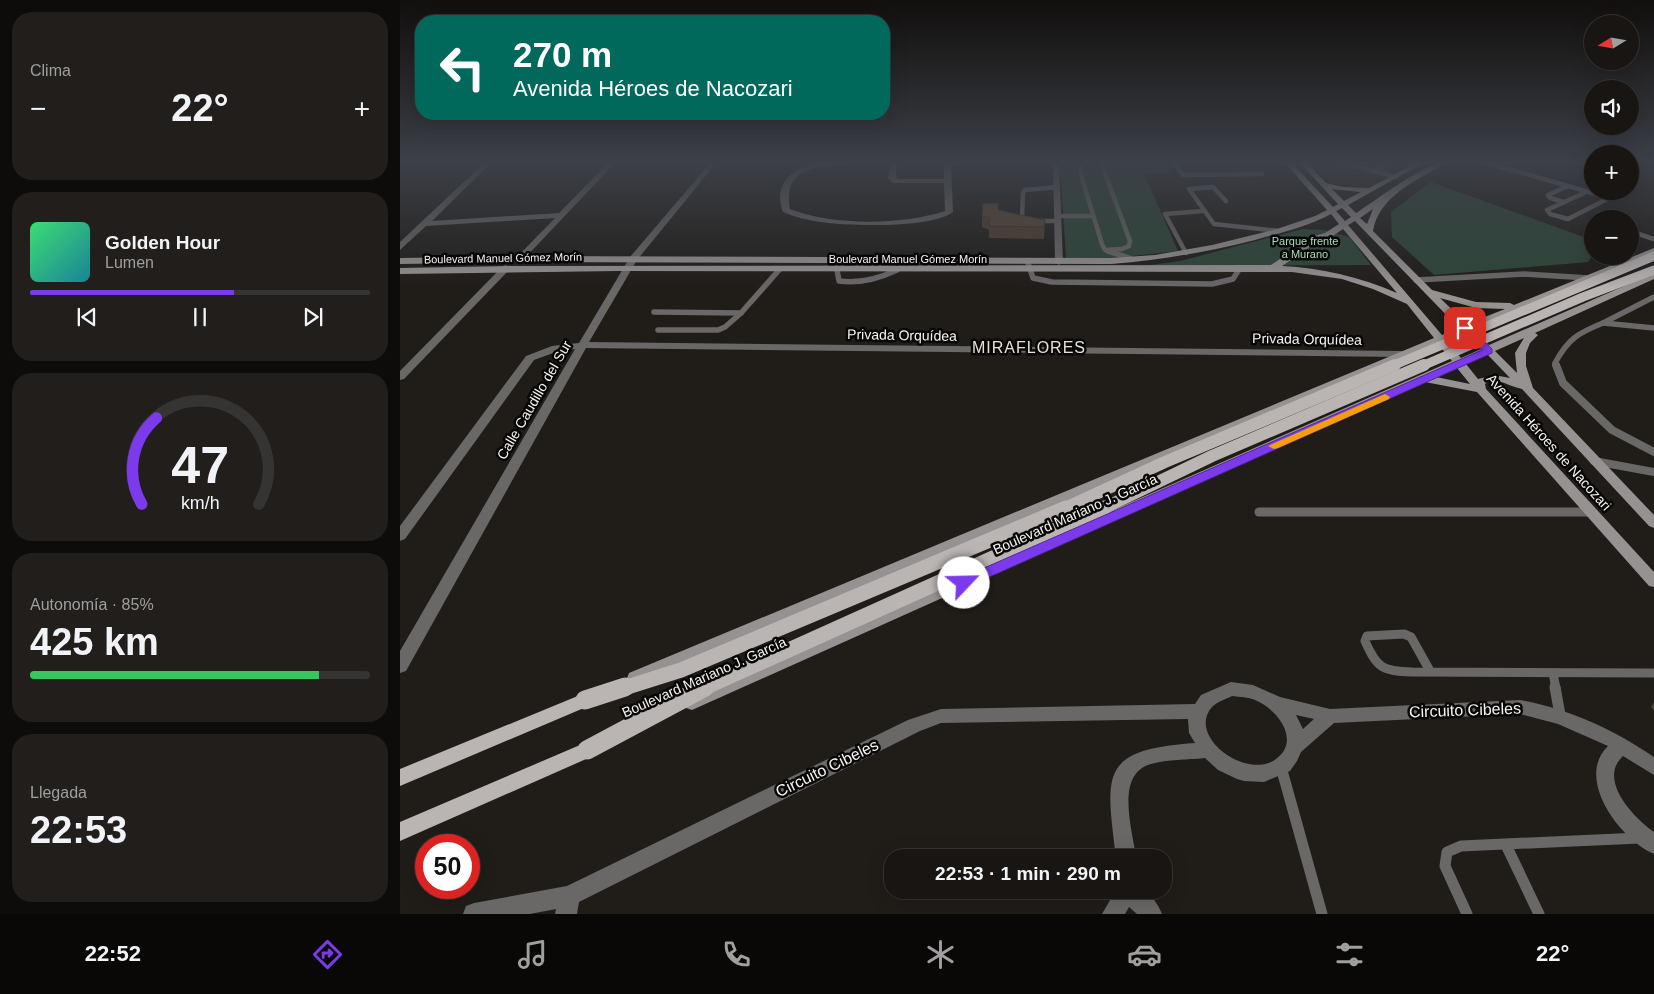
<!DOCTYPE html>
<html lang="es">
<meta charset="utf-8">
<style>
:root{--surface:#181512;--page:#211e1b;--text:#f1f3f6;--muted:#9f9f9f;--line:#363432;--accent:#7c3aed}
body{margin:0;font-family:Helvetica,sans-serif;background:var(--page);color:var(--text);height:100vh;display:flex;flex-direction:column;font-size:19px;white-space:nowrap}
*{box-sizing:border-box;margin:0}
p{font-size:16px;color:var(--muted)}
.icon{flex:none;width:28px;height:28px;fill:none;stroke:currentColor;stroke-width:2;stroke-linecap:round;stroke-linejoin:round}
.map{position:relative;flex:1;overflow:hidden}
.panel{display:flex;flex-direction:column;gap:12px;padding:12px;background:#0d0c0a;width:400px}
.panel>*{flex:none}
.guide{position:absolute;left:15px;top:15px;width:475px;height:105px;border-radius:20px;box-shadow:0 5px 20px #0002,0 0 0 1px var(--line);background:#00695c;color:#fff;overflow:hidden}
.needle{width:32px;rotate:259deg}
.fabs{position:absolute;left:1184px;top:15px;display:grid;gap:10px}
.fabs a{display:grid;place-items:center;width:55px;height:55px;border-radius:50%;background:var(--surface);box-shadow:0 5px 20px #0002,0 0 0 1px var(--line);font-size:25px}
.speed{position:absolute;left:15px;top:834px;display:flex;gap:10px;font-size:25px;font-weight:700;text-align:center}
.speed>*{display:grid;place-content:center;width:65px;height:65px;border-radius:50%;background:var(--surface);box-shadow:0 5px 20px #0002,0 0 0 1px var(--line);line-height:1}
.speed .limit{border:8px solid #d22;background:#fff;color:#111}
.pin{position:absolute;display:grid;place-items:center;width:42px;height:42px;color:#fff;margin:-21px;border-radius:10px;box-shadow:0 2px 8px #0006}
.me{position:absolute;width:55px;margin:-28px;rotate:66deg;stroke-linejoin:round;filter:drop-shadow(0 0 4px #0008)}
.turn{display:flex;align-items:center;gap:18px;height:105px;padding:0 15px;font-size:22px}
.turn .icon{width:65px;height:65px;stroke-width:2.5}
.turn b{display:block;font-size:35px;line-height:42px}
.big{font-size:38px;font-weight:700;line-height:1.1}
.panel .widget{flex:1;display:flex;flex-direction:column;justify-content:center;gap:8px;min-width:0;padding:0 18px;border-radius:20px;background:var(--page)}
.panel .dial{align-items:center;gap:0}
.dial svg{height:130px;overflow:visible;fill:none;stroke:var(--line);stroke-width:7;stroke-linecap:round;text-anchor:middle}
.dial text{fill:var(--text);stroke:none}
.song{display:flex;align-items:center;gap:15px}
.cover{width:60px;height:60px;border-radius:8px;background:linear-gradient(135deg,hsl(140 70% 55%),hsl(190 70% 35%))}
.played{height:5px;border-radius:2px;background:linear-gradient(90deg,var(--accent) 60%,var(--line) 60%)}
.keys{display:flex;justify-content:space-around;direction:ltr}
.heat{display:flex;justify-content:space-between;align-items:center;font-size:28px;direction:ltr}
.charge{height:8px;border-radius:4px;background:linear-gradient(90deg,#34c759 85%,var(--line) 0)}
.trip{position:absolute;left:484px;top:849px;width:288px;height:50px;border-radius:20px;background:var(--surface);box-shadow:0 5px 20px #0002,0 0 0 1px var(--line);font-weight:700;line-height:50px;text-align:center}
.tab-bar{display:flex;height:80px;justify-content:space-around;align-items:center;background:#0a0807;color:var(--muted)}
.tab-bar .icon{width:35px;height:35px}
.tab-bar .selected{color:var(--accent)}
.tab-bar b{font-size:22px;color:var(--text)}
main{display:flex;flex:1;min-height:0}
.map>svg:first-child{display:block}
.built{fill:#2e261e}
.green{fill:#2d4637}
.lines{fill:none;stroke-linecap:round;stroke-linejoin:round}
.lane-far4{stroke:#6a6767;stroke-width:4.5}
.lane-far3{stroke:#6a6767;stroke-width:5.5}
.lane-far2{stroke:#6a6767;stroke-width:8}
.lane-far1{stroke:#6a6767;stroke-width:9}
.lane{stroke:#6a6767;stroke-width:11}
.street{fill:#6a6767;fill-rule:evenodd}
.secondary{fill:#979292;fill-rule:evenodd}
.primary{fill:#bab4b3;fill-rule:evenodd}
.primary-bridge-far3{stroke:#bab4b3;stroke-width:9}
.primary-bridge-far2{stroke:#bab4b3;stroke-width:12}
.primary-bridge-far1{stroke:#bab4b3;stroke-width:15}
.primary-bridge{stroke:#bab4b3;stroke-width:19}
.wall{fill:#503e2e}
.building{fill:#5d4835;stroke:#413225}
.route{fill:#7c3aed;stroke:#51269a}
.slow{fill:#f59e0b}
.labels{text-anchor:middle;dominant-baseline:central;stroke-width:5;stroke-linejoin:round;paint-order:stroke}
.far-park-label{font-size:11px;fill:#a6dcbb;stroke:#080706}
.far-street-label{font-size:11px;fill:#f6f3f1;stroke:#080706}
.street-label{font-size:14px;fill:#f6f3f1;stroke:#080706}
.quarter-label{font-size:16px;letter-spacing:1px;fill:#e5e0db;stroke:#080706}
.near-street-label{font-size:16px;fill:#f6f3f1;stroke:#080706}
</style>
<main>
<section class="panel">
<div class="widget"><p>Clima</p>
<div class="heat"><a>−</a><b class="big">22°</b><a>+</a></div>
</div>
<div class="widget">
<div class="song"><i class="cover"></i><div><b>Golden Hour</b><p>Lumen</p></div></div>
<div class="played"></div>
<div class="keys"><svg class="icon" aria-label="previous" viewBox="0 0 24 24"><path d="M18 5L8 12l10 7zM5 5v14"/></svg><svg class="icon" aria-label="pause" viewBox="0 0 24 24"><path d="M8 5v14M16 5v14"/></svg><svg class="icon" aria-label="next" viewBox="0 0 24 24"><path d="M6 5l10 7-10 7zM19 5v14"/></svg></div>
</div>
<div class="widget dial"><svg viewBox="0 0 100 80">
<path d="M14 69A42 42 0 1 1 86 69"/>
<path d="M14 69A42 42 0 0 1 23 16" stroke="#7c3aed"/>
<text x="50" y="56" font-size="32" font-weight="700">47</text>
<text x="50" y="72" font-size="11">km/h</text>
</svg></div>
<div class="widget"><p>Autonomía · 85%</p><b class="big">425 km</b><div class="charge"></div></div>
<div class="widget"><p>Llegada</p><b class="big">22:53</b></div>
</section>
<div class="map">
<svg width="1254" height="914" viewBox="0 0 1254 914">
<rect width="100%" height="100%" fill="#201c18"/>
<path class="built" d="M907,162H1013L974,185L963,187L938,184L927,181Z"/>
<g class="green">
<path d="M660,162H767L773,173L744,174L778,251L714,258H666Z"/>
<path d="M1031,182L1192,240V256L1188,262L1034,275L992,237L991,212Z"/>
<path d="M903,229L925,230L949,237L971,265L743,266L780,261Z"/>
</g>
<g class="lines">
<g class="lane-far4">
<path d="M682,162L680,166L681,175L702,244L705,250L722,249L729,246L730,241L701,162"/>
<path d="M773,162L783,175L862,174"/>
<path d="M939,162L996,177"/>
<path d="M1084,162L1196,194L1207,199L1168,219L1150,214L1147,210L1186,192"/>
<path d="M974,171L992,162"/>
<path d="M657,187L625,190L623,193L622,217L629,221H658"/>
<path d="M826,201L813,187L789,189L814,224L880,231"/>
<path d="M1164,202L1150,198L1148,195L1168,186"/>
<path d="M657,216H693"/>
<path d="M1230,231L1254,239"/>
<path d="M707,251L712,253"/>
<path d="M786,253L765,214L803,211"/>
</g>
<g class="lane-far3">
<path d="M708,251L732,259"/>
<path d="M628,263L633,278L652,282L812,284L833,279L840,268"/>
<path d="M437,270L439,281C460,284 478,279 497,270"/>
<path d="M1016,280L1124,274L1189,278"/>
<path d="M1254,297L1203,323L1254,328"/>
<path d="M254,312L341,313L379,270"/>
<path d="M258,330H318L325,327L341,313"/>
<path d="M1156,366L1155,363C1168,339 1178,333 1203,323"/>
</g>
<g class="lane-far2">
<path d="M1156,365L1163,383L1212,430L1254,452"/>
<path d="M1194,461L1254,472"/>
</g>
<g class="lane-far1">
<path d="M859,512H1191"/>
<path d="M1030,671L1011,637L1004,634L967,636L965,641C977,668 982,671 1012,672L1254,673"/>
<path d="M1153,673L1156,689"/>
</g>
<g class="lane">
<path d="M1155,687L1160,715"/>
<path d="M881,767L922,914"/>
<path d="M1106,845L1139,914"/>
<path d="M1067,914L1045,866L1047,852L1061,846L1240,838"/>
</g>
<g class="street">
<path d="M85,162H92L32,221L159,213L209,162H216L122,261L115,259L155,218L26,226L0,250V242Z"/>
<path d="M311,162H317L237,260L189,342L1002,351L1007,354L1002,357L186,348L6,671L0,673V651L175,349L156,352L134,360L5,539L0,541V526L126,356L152,346L179,343L230,257Z"/>
<path d="M430,162H456C450,166 441,165 434,165C404,168 384,175 390,209C432,226 502,225 545,211L544,183H493L488,178L491,162H497L496,177L498,179H544V162H566L551,166L553,212C530,229 449,226 420,222C407,220 395,217 383,212C371,176 401,165 430,162Z"/>
<path d="M653,162H659L663,262L659,265L655,262Z"/>
<path d="M106,265L110,268L109,270L4,379L0,380V371L103,266Z"/>
<path d="M831,682L853,685L880,697L930,709L1120,700C1169,709 1213,729 1254,757V775L1223,756C1197,780 1234,818 1254,832V854C1221,840 1174,779 1208,746L1158,724L1120,714L934,723L901,752L897,761L890,771L864,782L844,781L837,779L818,770L805,758C787,760 768,759 751,764C714,774 733,831 736,858H716C706,774 698,750 795,743L789,733L788,719L541,723L520,731L179,902L177,914H155L156,909L130,914H63L66,906L74,903L167,886L508,720L541,709L795,704L801,695ZM832,696C840,697 848,697 855,700C876,708 902,740 876,759C847,781 786,736 812,707C817,702 826,699 832,696ZM896,715L914,719L903,729Z"/>
<path d="M716,890C739,890 752,889 762,914H737L729,907L725,914H702Z"/>
</g>
<path class="secondary" d="M884,162H891L933,207L938,204L899,162H906L926,183L943,187L969,188L1017,162H1025L948,205L956,213C975,201 1026,162 1045,162C1040,167 1032,171 1025,175C1002,188 978,203 973,231L1032,290L1076,302L1110,303L1114,305L1254,248V254L1072,329L1089,345L1254,273V279L1135,333L1138,335L1130,343L1126,353V366L1133,388L1254,515V528L1249,526L1122,389C1109,387 1097,376 1085,384L1086,389L1254,572V587L1249,586L1077,392L1025,382L292,710L286,708L283,703L286,698L1052,361L1038,344L235,685L229,683L227,678L229,673L1034,338L1007,304L973,289L942,279L892,272L218,271L0,274V268L109,266L871,265L914,236L925,233L939,224L931,214C907,227 880,233 855,240C807,252 760,260 711,264L119,262L0,264V258L119,256L711,258L755,255L812,245L877,229L915,216L927,210ZM932,189L961,192L944,201ZM942,208L951,217L945,221L936,211ZM973,209L967,224L960,218ZM955,221L1059,328L1042,335L948,225ZM943,229L997,293C960,277 922,268 882,266L920,240L931,237ZM1040,298L1076,308L1105,309L1067,324ZM1064,333L1081,349L1061,358L1046,340ZM1124,338L1115,353L1117,373L1095,351ZM1087,354L1110,378L1094,375L1078,379L1066,364ZM1057,368L1070,384L1036,377Z"/>
<g class="primary">
<path d="M185,693L191,695L194,700L191,705L0,786V769Z"/>
<path d="M187,742L193,744L196,750L193,756L0,841V822Z"/>
</g>
<g class="primary-bridge-far3">
<path d="M992,366L1254,256"/>
<path d="M1022,366L1183,297L1254,270"/>
</g>
<g class="primary-bridge-far2">
<path d="M663,509L765,462L995,365"/>
<path d="M702,509L812,456L1024,365"/>
</g>
<g class="primary-bridge-far1">
<path d="M221,689L281,670L666,508"/>
<path d="M302,689L704,508"/>
</g>
<g class="primary-bridge">
<path d="M185,700L225,687"/>
<path d="M187,750L305,687"/>
</g>
</g>
<g class="wall">
<path d="M599,210L645,220L644,239L589,238V230L582,227V216Z"/>
<path d="M1254,702V711L1251,707Z"/>
</g>
<path class="building" d="M598,203V210L645,220L644,227L589,226L590,218L582,216L583,204Z"/>
<linearGradient id="sky" x2="0" y2="1"><stop stop-color="#120f0d"/><stop offset="0.56" stop-color="#3c4048"/><stop offset="1" stop-color="#3c4048" stop-opacity="0"/></linearGradient>
<rect width="1254" height="290" fill="url(#sky)"/>
<path class="route" d="M1065,325L1068,326L1092,349V353L569,586H559L557,583L559,579L1082,350L1061,328Z"/>
<path class="slow" d="M985,394L990,397L989,399L878,448L874,449L868,446Z"/>
<g class="labels">
<g class="far-park-label">
<text x="905" y="241">Parque frente<tspan x="905" dy="13">a Murano</tspan></text>
</g>
<g class="far-street-label">
<text transform="translate(103 258) rotate(-1)">Boulevard Manuel Gómez Morín</text>
<text x="508" y="259">Boulevard Manuel Gómez Morín</text>
</g>
<g class="street-label">
<text transform="translate(502 335) rotate(1)">Privada Orquídea</text>
<text transform="translate(907 339) rotate(1)">Privada Orquídea</text>
<text transform="translate(134 400) rotate(-60)">Calle Caudillo del Sur</text>
<text transform="translate(1149 442) rotate(48)">Avenida Héroes de Nacozari</text>
<text transform="translate(675 514) rotate(-24)">Boulevard Mariano J. García</text>
<text transform="translate(304 677) rotate(-24)">Boulevard Mariano J. García</text>
</g>
<g class="quarter-label">
<text x="629" y="347">MIRAFLORES</text>
</g>
<g class="near-street-label">
<text transform="translate(1065 710) rotate(-2)">Circuito Cibeles</text>
<text transform="translate(427 768) rotate(-26)">Circuito Cibeles</text>
</g>
</g>
</svg>
<div class="fabs">
<a><svg class="needle" viewBox="-14 -14 28 28"><path d="M0-13l5 13h-10z" fill="#e53935"/><path d="M0 13l5-13h-10z" fill="#9f9f9f"/></svg></a>
<a><svg class="icon" aria-label="sound" viewBox="0 0 24 24"><path d="M4 9h4l5-4v14l-5-4H4zM17 9q2 3 0 6"/></svg></a>
<a>+</a>
<a>−</a>
</div>
<div class="speed"><div class="limit">50</div></div>
<div class="pin" style="left:1065px;top:328px;background:#d93025"><svg class="icon" aria-label="arrive" viewBox="0 0 24 24"><path d="M6 21V4h12l-3 4 3 4H6"/></svg></div>
<svg class="me" style="left:564px;top:583px" viewBox="-20 -20 40 40"><circle r="19" fill="#fff"/><path d="M0-13L10 11 0 6-10 11z" fill="#7c3aed"/></svg>
<div class="trip">22:53 · 1 min · 290 m</div>
<div class="guide">
<div class="turn"><svg class="icon" aria-label="left" viewBox="0 0 24 24"><path d="M17 20v-9H6M10 6l-5 5 5 5"/></svg><div><b>270 m</b>Avenida Héroes de Nacozari</div></div>
</div>
</div>
</main>
<nav class="tab-bar">
<b>22:52</b>
<svg class="icon selected" aria-label="directions" viewBox="0 0 24 24"><path d="M12 3l9 9-9 9-9-9zM9 14v-3h6M13 9l2 2-2 2"/></svg>
<svg class="icon" aria-label="music" viewBox="0 0 24 24"><path d="M9 18V5l10-2v13"/><circle cx="6" cy="18" r="3"/><circle cx="16" cy="16" r="3"/></svg>
<svg class="icon" aria-label="phone" viewBox="0 0 24 24"><path d="M5 4h4l2 5-3 2q2 4 5 5l2-3 5 2v4C11 20 4 13 5 4z"/></svg>
<svg class="icon" aria-label="climate" viewBox="0 0 24 24"><path d="M12 3v18M4 7l16 10M4 17L20 7"/></svg>
<svg class="icon" aria-label="car" viewBox="0 0 24 24"><path d="M5 17H2v-5l4-1 3-4h7l3 4 3 1v5h-3M9 17h6M6 11h13"/><circle cx="7" cy="17" r="2"/><circle cx="17" cy="17" r="2"/></svg>
<svg class="icon" aria-label="filters" viewBox="0 0 24 24"><path d="M4 7h16M4 17h16"/><circle cx="9" cy="7" r="2"/><circle cx="15" cy="17" r="2"/></svg>
<b>22°</b>
</nav>
